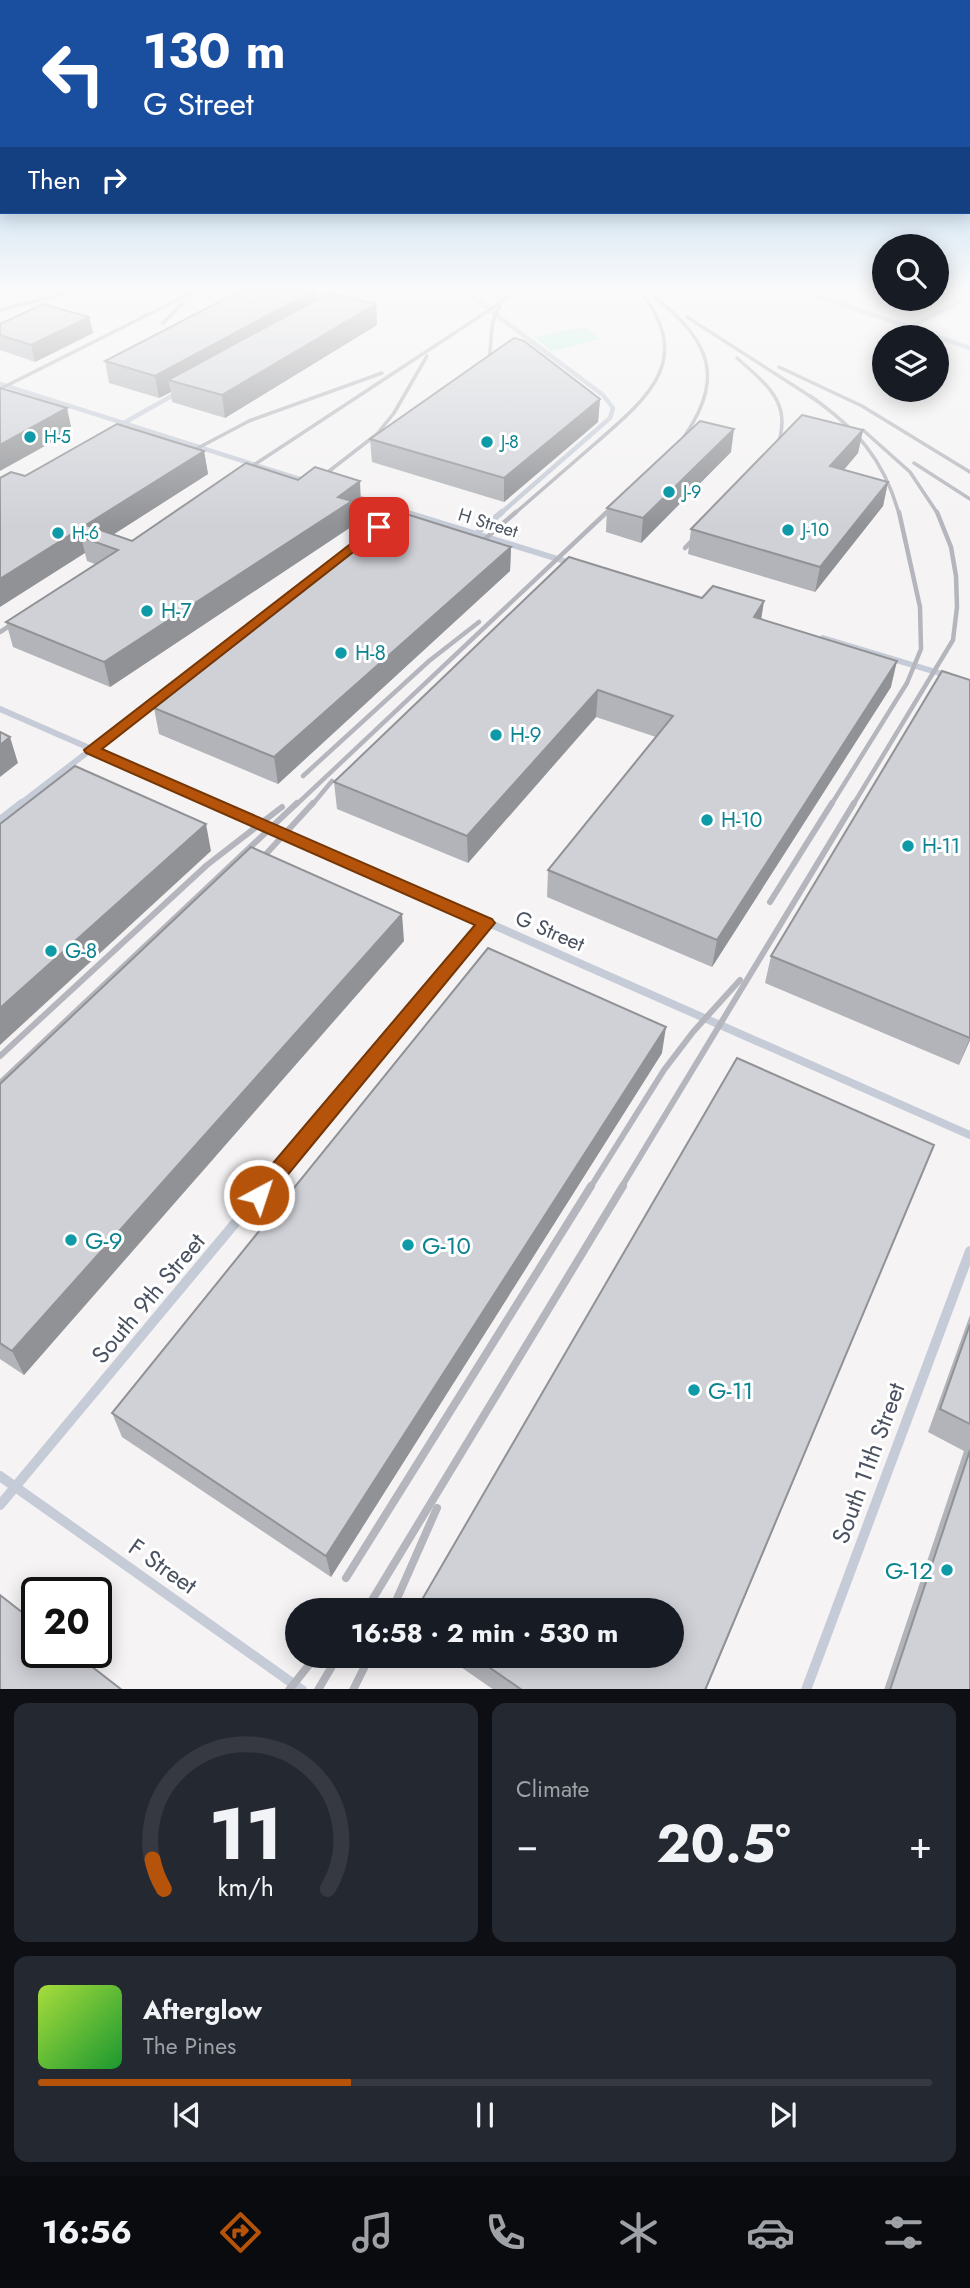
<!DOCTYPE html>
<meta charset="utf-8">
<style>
:root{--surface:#171b24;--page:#242831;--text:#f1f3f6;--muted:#9ea1a6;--line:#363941;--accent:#b45309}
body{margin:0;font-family:Jost,sans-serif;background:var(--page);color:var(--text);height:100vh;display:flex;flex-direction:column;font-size:26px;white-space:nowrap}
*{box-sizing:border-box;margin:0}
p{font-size:23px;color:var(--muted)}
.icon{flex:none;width:38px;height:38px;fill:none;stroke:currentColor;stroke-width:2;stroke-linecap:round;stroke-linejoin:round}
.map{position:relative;height:1689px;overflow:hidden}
.sheet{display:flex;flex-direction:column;gap:14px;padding:14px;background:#0d0f14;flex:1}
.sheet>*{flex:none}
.hud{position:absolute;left:0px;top:0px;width:971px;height:214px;box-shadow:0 4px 18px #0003;background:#1a4fa0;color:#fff;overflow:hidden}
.tools{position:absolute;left:872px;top:234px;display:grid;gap:14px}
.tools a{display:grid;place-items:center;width:77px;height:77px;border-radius:50%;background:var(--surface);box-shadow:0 4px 18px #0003;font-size:35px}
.speed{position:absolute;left:21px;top:1577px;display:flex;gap:14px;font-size:35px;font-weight:700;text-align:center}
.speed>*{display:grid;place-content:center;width:91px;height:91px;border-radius:50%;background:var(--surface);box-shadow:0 4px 18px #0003;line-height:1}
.speed .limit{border:4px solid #111;border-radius:10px;background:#fff;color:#111}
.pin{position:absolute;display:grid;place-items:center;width:60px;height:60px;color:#fff;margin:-30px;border-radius:14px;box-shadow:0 4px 10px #0006}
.me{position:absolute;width:77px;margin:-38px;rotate:40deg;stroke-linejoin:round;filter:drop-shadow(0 0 5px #0008)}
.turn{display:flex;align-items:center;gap:24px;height:147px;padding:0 28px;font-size:32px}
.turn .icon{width:91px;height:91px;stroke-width:2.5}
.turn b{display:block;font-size:49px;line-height:60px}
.then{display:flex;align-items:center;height:66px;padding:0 28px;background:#0003;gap:14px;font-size:26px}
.big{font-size:52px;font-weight:700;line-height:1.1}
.sheet .widget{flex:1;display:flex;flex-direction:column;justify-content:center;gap:10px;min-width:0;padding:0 24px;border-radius:14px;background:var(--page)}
.sheet .dial{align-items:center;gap:0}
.dial svg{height:182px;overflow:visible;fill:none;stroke:var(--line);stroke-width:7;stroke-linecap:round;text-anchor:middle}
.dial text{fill:var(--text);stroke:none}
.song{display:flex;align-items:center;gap:21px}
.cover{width:84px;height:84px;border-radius:10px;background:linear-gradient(135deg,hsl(80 70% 55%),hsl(130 70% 35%))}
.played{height:7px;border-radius:4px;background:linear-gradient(90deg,var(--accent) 35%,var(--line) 35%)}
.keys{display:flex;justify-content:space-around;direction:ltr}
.heat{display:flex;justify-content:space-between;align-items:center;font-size:38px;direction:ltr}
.sheet .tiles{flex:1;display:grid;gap:14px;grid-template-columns:1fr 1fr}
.widget:last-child{grid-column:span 2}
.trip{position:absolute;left:285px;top:1598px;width:399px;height:70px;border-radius:35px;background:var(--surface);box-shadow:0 4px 18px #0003;font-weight:700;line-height:70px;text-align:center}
.tab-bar{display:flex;height:112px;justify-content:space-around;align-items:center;background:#090b0e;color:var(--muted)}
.tab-bar .icon{width:49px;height:49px}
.tab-bar .current{color:var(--accent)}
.tab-bar b{font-size:32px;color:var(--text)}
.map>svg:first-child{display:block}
.green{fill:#c2f1dd}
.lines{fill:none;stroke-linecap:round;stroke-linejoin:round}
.lane-far3{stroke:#c6ccd7;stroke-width:4.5}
.lane-far2{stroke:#c6ccd7;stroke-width:6}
.lane-far1{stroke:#c6ccd7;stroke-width:8}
.lane{stroke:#c6ccd7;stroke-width:10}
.rail-far3{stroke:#b5b6bd;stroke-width:3.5}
.rail-far2{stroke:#b5b6bd;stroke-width:4.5}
.rail-far1{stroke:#b5b6bd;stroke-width:6}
.rail{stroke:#b5b6bd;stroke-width:8}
.wall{fill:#b2b4b9}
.shaded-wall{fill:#919296}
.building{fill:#cfd1d7;stroke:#919296;stroke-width:2}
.route{fill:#b45309;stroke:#753606;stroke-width:2}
.culture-dot{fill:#0f9aa8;stroke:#fff;stroke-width:2.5}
.labels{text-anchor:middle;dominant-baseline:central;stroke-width:6;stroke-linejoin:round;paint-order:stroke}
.far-culture-label{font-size:18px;fill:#0d838f;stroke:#fff;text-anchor:start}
.far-street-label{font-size:18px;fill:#4a5261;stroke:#fff}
.culture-label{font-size:21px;fill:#0d838f;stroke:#fff;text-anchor:start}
.street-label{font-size:21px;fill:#4a5261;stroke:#fff}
.near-culture-label{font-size:24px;fill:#0d838f;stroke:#fff;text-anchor:start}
.near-street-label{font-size:24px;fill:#4a5261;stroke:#fff}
</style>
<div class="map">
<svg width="970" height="1690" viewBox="0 0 970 1690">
<rect width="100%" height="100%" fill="#f5f3f3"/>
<path class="green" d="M584,327L600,339L551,351L534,337Z"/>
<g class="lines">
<g class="lane-far3">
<path d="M464,291L603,395L613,408L610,418L500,514"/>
<path d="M803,291L970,348"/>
<path d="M344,302L369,291"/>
<path d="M912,326L970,296"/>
<path d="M0,384L306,481"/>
<path d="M120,425L177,393"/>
<path d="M354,496L411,514"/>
<path d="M396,514L401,510"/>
</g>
<g class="lane-far2">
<path d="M405,512L574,564"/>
<path d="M476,534L502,512"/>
<path d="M823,638L949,676"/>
<path d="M0,709L220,805"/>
<path d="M19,805L399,512"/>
</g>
<g class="lane-far1">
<path d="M216,803L970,1135"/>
<path d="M0,820L22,803"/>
<path d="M265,1188L486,923"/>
</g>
<g class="lane">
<path d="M0,1476L302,1690"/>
<path d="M0,1505L266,1186"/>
<path d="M806,1690L970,1251"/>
</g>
<g class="rail-far3">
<path d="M652,295C713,342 727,381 678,445"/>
<path d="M0,310L73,291"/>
<path d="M687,317L816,400"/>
<path d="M163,323L183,303"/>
<path d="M737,358C770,387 795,406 775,452"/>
<path d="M779,367L862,406L970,472"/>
<path d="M485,372C495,350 486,327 500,306"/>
<path d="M0,389L195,291"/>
<path d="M810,396C856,428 884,459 899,514"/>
<path d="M863,430L910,472L938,514"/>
<path d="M179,458L249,421L382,373"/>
<path d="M914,463L970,499"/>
<path d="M237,476L494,307L514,291"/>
<path d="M315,482L377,434L394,413L427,356"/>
<path d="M514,514C542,490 569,466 597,442C650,396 694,359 640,291"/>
<path d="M605,514L622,498"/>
</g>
<g class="rail-far2">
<path d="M685,548L703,529"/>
<path d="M470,552L516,512"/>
<path d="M0,632L23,617"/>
<path d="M303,776L429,661L479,622"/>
<path d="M296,805L607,512"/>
<path d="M312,805L332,781"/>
<path d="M831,805L907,683L921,649L920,607L899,512"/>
<path d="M853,805L953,640L957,607L956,576L951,547L937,512"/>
</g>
<g class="rail-far1">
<path d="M255,866L313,803"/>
<path d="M770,902L832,803"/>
<path d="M0,1056L207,865L282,807"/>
<path d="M0,1083L297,803"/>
<path d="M590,1188L664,1070L693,1032L740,980"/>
<path d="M621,1188L854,803"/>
</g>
<g class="rail">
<path d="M346,1578L591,1186"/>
<path d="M366,1610L623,1186"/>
<path d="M392,1610L437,1508"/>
<path d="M289,1690L316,1656"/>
<path d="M318,1690L338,1656"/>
<path d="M353,1690L370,1656"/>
</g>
</g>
<g class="wall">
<path d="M240,291H316L317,300L377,325L225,418L172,402L171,392L159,398L109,383L105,361Z"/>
<path d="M89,317L93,333L35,362L0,350V324Z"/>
<path d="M600,399L598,422L504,502L372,462L370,439Z"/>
<path d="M863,430L858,453L844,470L888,482L883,506L815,592L688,554L691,529Z"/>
<path d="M204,451L208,474L114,534L132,541L361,505L353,511L354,525L110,687L13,647L6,622L95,564L87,561L85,553L25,476Z"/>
<path d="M731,452L641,543L606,532L607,508Z"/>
<path d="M511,547L510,571L278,784L159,734L154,708Z"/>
<path d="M761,619L891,687L712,967L547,897L548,870L656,737L596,717L468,863L337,809L334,782Z"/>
<path d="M970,680V1040L959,1065L765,983L771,956Z"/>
<path d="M404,941L24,1375L0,1359V1084Z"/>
<path d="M662,1053L331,1577L122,1437L112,1413Z"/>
<path d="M934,1145L706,1690H494L445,1656H672Z"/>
<path d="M970,1315V1690H884L964,1451L928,1432Z"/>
</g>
<g class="shaded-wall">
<path d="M313,291H316L317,310L168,380L171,392L159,398L155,376Z"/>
<path d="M376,304L377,325L225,418L222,395Z"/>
<path d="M89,317L93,333L35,362L31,345Z"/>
<path d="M600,399L598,422L504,502V478Z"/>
<path d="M67,408L72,431L0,471V445Z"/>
<path d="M734,429L731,452L641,543L643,518Z"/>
<path d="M863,430L858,453L826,490L830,466Z"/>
<path d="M204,451L208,474L100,543L81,537L85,553L0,607V579Z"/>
<path d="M360,481L361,505L353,511L354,525L110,687L104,662Z"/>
<path d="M888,482L883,506L815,592L820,567Z"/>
<path d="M511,547L510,571L278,784L274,757Z"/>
<path d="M764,601L760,627L754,617Z"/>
<path d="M897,661L891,687L712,967L717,940Z"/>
<path d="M598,690L596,717L468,863L467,836Z"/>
<path d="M10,737L18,763L0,777V745Z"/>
<path d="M206,824L211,851L0,1045V1008Z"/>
<path d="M402,914L404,941L24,1375L12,1351Z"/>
<path d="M666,1027L662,1053L331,1577L326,1556Z"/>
<path d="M970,1037V1040L959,1065L970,1038Z"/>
<path d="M934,1145L706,1690H705Z"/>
</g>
<g class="building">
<path d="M240,291H313L155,376L105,361Z"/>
<path d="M329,293L376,304L222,395L168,380Z"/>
<path d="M43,304L89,317L31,345L0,335V324Z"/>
<path d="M514,338L524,341L600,399L504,478L370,439Z"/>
<path d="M0,388L67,408L0,445Z"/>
<path d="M802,415L863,430L830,466L888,482L820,567L691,529Z"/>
<path d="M700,421L734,429L643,518L607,508Z"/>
<path d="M117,424L204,451L0,579V478L11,472L25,476Z"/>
<path d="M246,463L298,480L315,467L360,481L338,497L352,501L104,662L6,622L118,550L81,537L86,525L132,541Z"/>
<path d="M403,513L511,547L274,757L154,708Z"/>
<path d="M569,557L702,598L713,586L764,601L754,617L897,661L717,940L548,870L673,716L598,690L467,836L334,782Z"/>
<path d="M942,671L970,680V1038L771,956Z"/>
<path d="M0,732L10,737L0,745Z"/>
<path d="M75,766L206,824L0,1008V824Z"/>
<path d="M251,847L402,914L12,1351L0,1343V1084Z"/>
<path d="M488,948L666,1027L326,1556L112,1413Z"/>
<path d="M737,1058L934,1145L705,1690H522L473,1656H672V1610H416Z"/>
<path d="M970,1324V1424L940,1409Z"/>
<path d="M970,1450V1690H890Z"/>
<path d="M0,1595L37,1624V1652H73L122,1690H0Z"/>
</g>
<linearGradient id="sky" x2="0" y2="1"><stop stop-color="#84bceb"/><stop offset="0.55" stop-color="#fafafa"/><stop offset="1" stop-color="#fafafa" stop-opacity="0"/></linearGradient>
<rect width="970" height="527" fill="url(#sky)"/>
<path class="route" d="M375,525L385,527L102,749L492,919L495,923L266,1201L259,1203L252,1201L249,1195L252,1188L475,925L86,753L84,750Z"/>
<g class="culture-dot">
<circle cx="30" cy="437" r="7"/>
<circle cx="487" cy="442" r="7"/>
<circle cx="669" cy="492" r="7"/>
<circle cx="788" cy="530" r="7"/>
<circle cx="58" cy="533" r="7"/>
<circle cx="147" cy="611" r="7"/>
<circle cx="341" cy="653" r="7"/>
<circle cx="496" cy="735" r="7"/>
<circle cx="707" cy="820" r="7"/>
<circle cx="908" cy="846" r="7"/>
<circle cx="51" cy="951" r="7"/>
<circle cx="71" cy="1240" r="7"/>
<circle cx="408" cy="1245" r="7"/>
<circle cx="694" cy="1390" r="7"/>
<circle cx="947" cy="1570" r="7"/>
</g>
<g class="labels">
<g class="far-culture-label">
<text x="44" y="437">H-5</text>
<text x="501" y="442">J-8</text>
<text x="683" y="492">J-9</text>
<text x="802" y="530">J-10</text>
<text x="72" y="533">H-6</text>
</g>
<g class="far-street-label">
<text transform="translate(488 523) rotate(17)">H Street</text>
</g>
<g class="culture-label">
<text x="161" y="611">H-7</text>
<text x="355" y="653">H-8</text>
<text x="510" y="735">H-9</text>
<text x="721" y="820">H-10</text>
<text x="922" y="846">H-11</text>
<text x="65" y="951">G-8</text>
</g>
<g class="street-label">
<text transform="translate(550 931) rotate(23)">G Street</text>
</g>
<g class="near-culture-label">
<text x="85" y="1240">G-9</text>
<text x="422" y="1245">G-10</text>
<text x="708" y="1390">G-11</text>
<text x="933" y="1570" text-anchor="end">G-12</text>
</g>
<g class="near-street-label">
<text transform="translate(148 1298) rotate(-50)">South 9th Street</text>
<text transform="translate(868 1463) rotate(-70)">South 11th Street</text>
<text transform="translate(163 1566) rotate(35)">F Street</text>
</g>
</g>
</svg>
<div class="tools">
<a><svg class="icon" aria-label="search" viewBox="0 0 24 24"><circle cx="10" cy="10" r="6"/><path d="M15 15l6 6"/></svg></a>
<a><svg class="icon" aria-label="layers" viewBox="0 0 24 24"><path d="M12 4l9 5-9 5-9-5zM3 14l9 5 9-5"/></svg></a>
</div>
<div class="speed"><div class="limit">20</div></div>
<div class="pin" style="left:379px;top:527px;background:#d93025"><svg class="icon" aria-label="arrive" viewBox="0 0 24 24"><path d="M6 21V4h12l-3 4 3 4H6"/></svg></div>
<svg class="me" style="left:259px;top:1195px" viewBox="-20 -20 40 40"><circle r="17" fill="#b45309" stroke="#fff" stroke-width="3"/><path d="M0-11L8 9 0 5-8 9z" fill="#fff"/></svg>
<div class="trip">16:58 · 2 min · 530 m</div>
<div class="hud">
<div class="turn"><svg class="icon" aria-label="left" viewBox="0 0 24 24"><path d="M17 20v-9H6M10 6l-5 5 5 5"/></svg><div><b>130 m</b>G Street</div></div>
<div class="then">Then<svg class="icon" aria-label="right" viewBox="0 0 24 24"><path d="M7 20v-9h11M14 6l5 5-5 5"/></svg></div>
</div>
</div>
<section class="sheet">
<div class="tiles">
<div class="widget dial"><svg viewBox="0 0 100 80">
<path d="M14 69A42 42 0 1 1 86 69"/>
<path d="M14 69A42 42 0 0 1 9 56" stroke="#b45309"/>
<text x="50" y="56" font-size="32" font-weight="700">11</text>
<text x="50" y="72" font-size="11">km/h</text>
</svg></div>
<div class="widget"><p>Climate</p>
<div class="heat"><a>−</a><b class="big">20.5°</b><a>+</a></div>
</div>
<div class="widget">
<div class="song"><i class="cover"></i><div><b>Afterglow</b><p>The Pines</p></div></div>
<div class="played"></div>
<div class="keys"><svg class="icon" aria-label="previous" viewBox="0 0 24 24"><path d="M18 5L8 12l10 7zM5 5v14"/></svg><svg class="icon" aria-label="pause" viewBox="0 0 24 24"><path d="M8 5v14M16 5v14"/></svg><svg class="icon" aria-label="next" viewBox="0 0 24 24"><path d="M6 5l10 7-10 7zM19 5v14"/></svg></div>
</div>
</div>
</section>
<nav class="tab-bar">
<b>16:56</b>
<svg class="icon current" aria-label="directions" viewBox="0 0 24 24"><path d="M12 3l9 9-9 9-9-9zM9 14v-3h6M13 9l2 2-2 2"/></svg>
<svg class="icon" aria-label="music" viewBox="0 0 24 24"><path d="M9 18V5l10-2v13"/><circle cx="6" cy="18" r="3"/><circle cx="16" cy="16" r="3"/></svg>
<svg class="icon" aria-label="phone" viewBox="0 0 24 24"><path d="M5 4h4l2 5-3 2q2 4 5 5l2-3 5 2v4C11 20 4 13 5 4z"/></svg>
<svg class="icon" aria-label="climate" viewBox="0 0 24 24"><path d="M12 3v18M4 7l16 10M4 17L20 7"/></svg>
<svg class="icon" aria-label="car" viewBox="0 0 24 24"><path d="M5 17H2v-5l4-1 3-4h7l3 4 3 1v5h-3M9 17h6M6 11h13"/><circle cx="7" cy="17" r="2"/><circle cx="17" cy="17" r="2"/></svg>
<svg class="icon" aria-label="filters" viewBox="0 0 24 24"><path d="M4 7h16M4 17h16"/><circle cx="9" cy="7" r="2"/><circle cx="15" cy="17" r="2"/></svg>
</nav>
